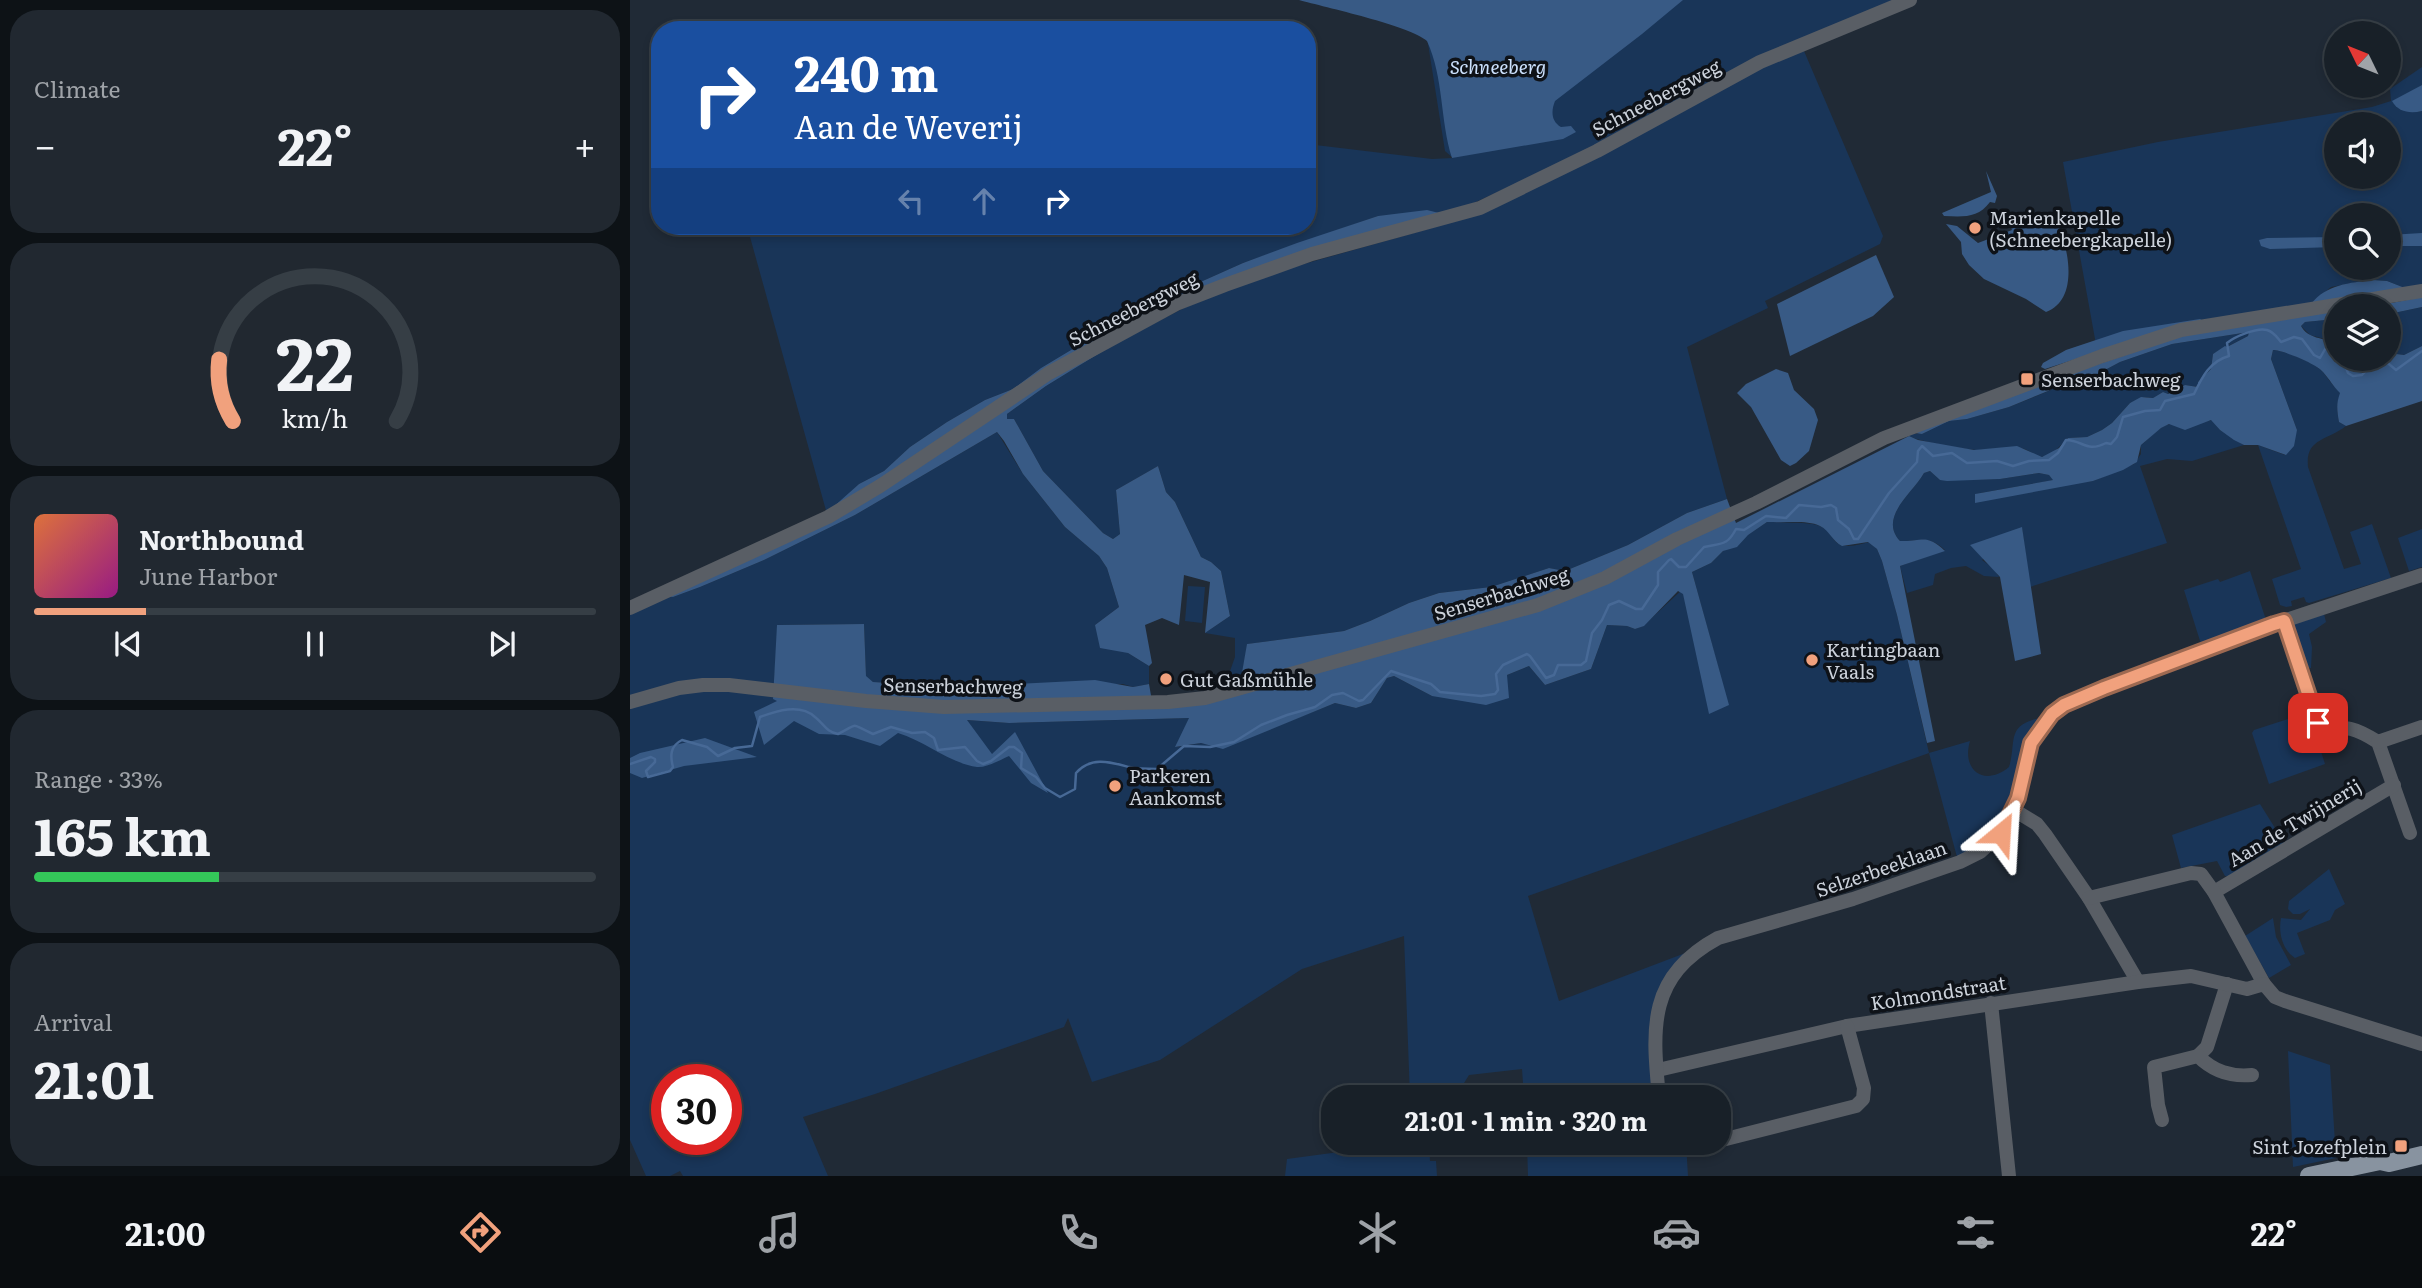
<!DOCTYPE html>
<meta charset="utf-8">
<style>
:root{--surface:#182028;--page:#212830;--text:#f1f3f6;--muted:#9fa3a8;--line:#363e45;--accent:#f1a17d}
body{margin:0;font-family:Literata,serif;background:var(--page);color:var(--text);height:100vh;display:flex;flex-direction:column;font-size:26px;white-space:nowrap}
*{box-sizing:border-box;margin:0}
p{font-size:23px;color:var(--muted)}
.icon{flex:none;width:38px;height:38px;fill:none;stroke:currentColor;stroke-width:2;stroke-linecap:round;stroke-linejoin:round}
.map{position:relative;flex:1;overflow:hidden}
.drawer{display:flex;flex-direction:column;gap:10px;padding:10px;background:#0d1216;width:630px}
.drawer>*{flex:none}
.guide{position:absolute;left:21px;top:21px;width:665px;height:214px;border-radius:28px;box-shadow:0 4px 10px #0003,0 0 0 2px var(--line);background:#1a4fa0;color:#fff;overflow:hidden}
.needle{width:46px;rotate:313deg}
.tools{position:absolute;left:1694px;top:21px;display:grid;gap:14px}
.tools a{display:grid;place-items:center;width:77px;height:77px;border-radius:50%;background:var(--surface);box-shadow:0 4px 10px #0003,0 0 0 2px var(--line);font-size:35px}
.speed{position:absolute;left:21px;top:1064px;display:flex;gap:14px;font-size:35px;font-weight:700;text-align:center}
.speed>*{display:grid;place-content:center;width:91px;height:91px;border-radius:50%;background:var(--surface);box-shadow:0 4px 10px #0003,0 0 0 2px var(--line);line-height:1}
.speed .limit{border:10px solid #d22;background:#fff;color:#111}
.pin{position:absolute;display:grid;place-items:center;width:60px;height:60px;color:#fff;margin:-30px;border-radius:14px;box-shadow:0 4px 10px #0006}
.me{position:absolute;width:77px;margin:-38px;rotate:27deg;stroke-linejoin:round;filter:drop-shadow(0 0 5px #0008)}
.turn{display:flex;align-items:center;gap:24px;height:147px;padding:0 28px;font-size:32px}
.turn .icon{width:91px;height:91px;stroke-width:2.5}
.turn b{display:block;font-size:49px;line-height:60px}
.lanes{display:flex;align-items:center;height:66px;padding:0 28px;background:#0003;justify-content:center;gap:35px;direction:ltr}
.lanes .off{opacity:.35}
.big{font-size:52px;font-weight:700;line-height:1.1}
.drawer .widget{flex:1;display:flex;flex-direction:column;justify-content:center;gap:10px;min-width:0;padding:0 24px;border-radius:28px;background:var(--page)}
.drawer .dial{align-items:center;gap:0}
.dial svg{height:182px;overflow:visible;fill:none;stroke:var(--line);stroke-width:7;stroke-linecap:round;text-anchor:middle}
.dial text{fill:var(--text);stroke:none}
.song{display:flex;align-items:center;gap:21px}
.cover{width:84px;height:84px;border-radius:10px;background:linear-gradient(135deg,hsl(20 70% 55%),hsl(310 70% 35%))}
.played{height:7px;border-radius:4px;background:linear-gradient(90deg,var(--accent) 20%,var(--line) 20%)}
.keys{display:flex;justify-content:space-around;direction:ltr}
.heat{display:flex;justify-content:space-between;align-items:center;font-size:38px;direction:ltr}
.charge{height:10px;border-radius:5px;background:linear-gradient(90deg,#34c759 33%,var(--line) 0)}
.trip{position:absolute;left:691px;top:1085px;width:410px;height:70px;border-radius:28px;background:var(--surface);box-shadow:0 4px 10px #0003,0 0 0 2px var(--line);font-weight:700;line-height:70px;text-align:center}
.tab-bar{display:flex;height:112px;justify-content:space-around;align-items:center;background:#0a0d10;color:var(--muted)}
.tab-bar .icon{width:49px;height:49px}
.tab-bar .current{color:var(--accent)}
.tab-bar b{font-size:32px;color:var(--text)}
main{display:flex;flex:1;min-height:0}
.map>svg:first-child{display:block}
.green{fill:#193558;fill-rule:evenodd}
.forest{fill:#385a85}
.lines{fill:none;stroke-linecap:round;stroke-linejoin:round}
.stream{stroke:#476996;stroke-width:2.5}
.minor{stroke:#595e65;stroke-width:14}
.major{stroke:#8893a0;stroke-width:18}
.route-casing{stroke:#9d6951;stroke-width:18}
.route{stroke:#f1a17d;stroke-width:12}
.poi-dot{fill:#f1a17d;stroke:#0e1218;stroke-width:2.5}
.labels{text-anchor:middle;dominant-baseline:central;stroke-width:7;stroke-linejoin:round;paint-order:stroke}
.park-label{font-size:19px;font-style:italic;fill:#cde2fe;stroke:#0e1218}
.street-label{font-size:19px;fill:#ccd2db;stroke:#0e1218}
.poi-label{font-size:19px;fill:#ccd2db;stroke:#0e1218;text-anchor:start}
</style>
<main>
<section class="drawer">
<div class="widget"><p>Climate</p>
<div class="heat"><a>−</a><b class="big">22°</b><a>+</a></div>
</div>
<div class="widget dial"><svg viewBox="0 0 100 80">
<path d="M14 69A42 42 0 1 1 86 69"/>
<path d="M14 69A42 42 0 0 1 8 42" stroke="#f1a17d"/>
<text x="50" y="56" font-size="32" font-weight="700">22</text>
<text x="50" y="72" font-size="11">km/h</text>
</svg></div>
<div class="widget">
<div class="song"><i class="cover"></i><div><b>Northbound</b><p>June Harbor</p></div></div>
<div class="played"></div>
<div class="keys"><svg class="icon" aria-label="previous" viewBox="0 0 24 24"><path d="M18 5L8 12l10 7zM5 5v14"/></svg><svg class="icon" aria-label="pause" viewBox="0 0 24 24"><path d="M8 5v14M16 5v14"/></svg><svg class="icon" aria-label="next" viewBox="0 0 24 24"><path d="M6 5l10 7-10 7zM19 5v14"/></svg></div>
</div>
<div class="widget"><p>Range · 33%</p><b class="big">165 km</b><div class="charge"></div></div>
<div class="widget"><p>Arrival</p><b class="big">21:01</b></div>
</section>
<div class="map">
<svg width="1792" height="1176" viewBox="0 0 1792 1176">
<rect width="100%" height="100%" fill="#202a36"/>
<g class="green">
<path d="M684,0H1272L981,141L817,215L748,216L613,263L501,313L487,316L463,330L451,344L411,368L383,389L355,400L317,422L280,447L254,471L229,484L197,514L117,226H677V144L802,159L823,158L815,151L796,31Z"/>
<path d="M1174,51L1253,236L1250,244L1135,301L1138,308L1057,347L1097,499L1057,513L998,545L935,571L919,568L861,587L809,593L779,603L740,621L714,631L618,644L609,686L595,685L605,657V638L575,633L600,616L591,571L581,562L571,557L545,502L536,492L528,466L486,490L490,534L483,539L473,533L413,471L384,419H377V414L416,386L486,343L556,307L642,273L837,218L1134,64Z"/>
<path d="M1792,67V85L1789,87L1787,112L1792,111V285L1775,288L1757,281L1743,280L1722,283L1701,287L1681,304L1467,350L1433,162L1528,142L1742,107L1761,101L1760,89ZM1706,124H1759V177H1706ZM1706,215H1759V268H1706Z"/>
<path d="M1792,307V346L1774,355L1759,353V314Z"/>
<path d="M1706,319V342L1680,335L1671,326L1675,322Z"/>
<path d="M1619,332L1618,336L1583,354L1581,369L1568,382L1569,387L1555,385L1537,394L1533,392L1523,398L1514,397L1500,403L1482,423L1472,430L1457,437L1438,438C1431,445 1421,457 1411,457C1404,456 1399,449 1391,448C1376,447 1363,449 1348,450C1337,450 1287,441 1279,436L1284,430L1285,434H1292L1319,421L1337,419L1379,407L1421,390L1436,380L1460,378L1490,362L1542,344Z"/>
<path d="M1643,350C1654,350 1686,363 1693,372C1700,381 1702,385 1711,393C1706,404 1707,410 1709,422L1716,426C1697,441 1675,438 1678,467L1714,569L1731,564L1720,532L1742,524L1761,578L1679,603L1676,602L1674,597L1661,601L1662,606L1656,607L1650,605L1642,579L1671,569L1628,445L1655,455L1667,430L1641,359Z"/>
<path d="M1582,420L1590,430L1614,445L1562,461L1537,459L1510,466L1537,543L1400,587L1392,528L1352,560L1363,568L1369,577L1354,576L1336,566L1321,568L1305,574L1303,585L1277,593L1270,566L1315,550C1296,534 1292,542 1270,541C1248,517 1283,493 1294,473L1300,471L1310,480L1370,479L1409,473L1419,475L1424,480L1345,494L1463,481L1504,464L1511,454V445C1520,438 1529,426 1540,424C1555,422 1567,424 1582,420Z"/>
<path d="M367,432L393,474L435,527L469,556L477,568L489,607L465,625L498,653L519,666V684L503,687L493,684L326,687L243,682L236,677L234,624L148,625L143,699L336,720L379,723L560,718L546,747L571,743L593,748L705,703L726,708L741,703L757,678L764,676L802,696L877,675L899,666L915,685L961,669L977,625L997,626L1005,629L1013,626L1054,588L1090,674L1062,572L1081,563L1093,551L1137,522H1143C1158,523 1173,522 1187,525C1211,532 1194,555 1239,542L1247,549L1252,561L1267,615L1299,753L1340,741C1331,771 1355,787 1379,767C1387,742 1375,725 1410,718L1387,775L1374,819L1350,846L1327,857L1299,753L898,896L929,1001L1058,952L1036,978L1025,1097H894L892,1069L839,1075L826,1096L780,1097L774,936L672,969L530,1060L462,1082L438,1018L434,1027L245,1094L173,1117L198,1176H53L50,1171L40,1176H16L0,1140V613L35,596L43,597L70,587L134,560L225,515ZM37,1080H96V1139H37Z"/>
<path d="M1792,529V567L1779,571L1768,538Z"/>
<path d="M1620,571L1636,620L1571,644L1554,590L1588,579L1590,582Z"/>
<path d="M558,586L575,587L572,623L555,621Z"/>
<path d="M1694,614L1696,622L1679,634L1682,647L1681,668L1673,669L1659,626Z"/>
<path d="M1674,714H1679L1695,764L1639,784L1622,733L1624,730Z"/>
<path d="M1630,804L1655,844L1602,876H1595L1587,861L1551,868L1542,835Z"/>
<path d="M1699,869L1715,904L1705,910L1700,920L1667,933L1675,954L1665,958C1653,950 1648,934 1651,918L1671,920L1680,909L1670,914H1663L1658,909L1659,901Z"/>
<path d="M1643,918L1646,937L1661,965L1639,978L1615,936Z"/>
<path d="M1658,1051L1700,1065L1706,1158L1663,1167Z"/>
<path d="M776,1143H799L800,1161H806L807,1176H655L657,1159Z"/>
<path d="M897,1143H1056L1058,1176H898Z"/>
</g>
<g class="forest">
<path d="M669,0H1053L1012,34L925,101C921,111 921,121 931,127L941,126L946,132L933,139L822,158C810,121 814,78 797,41C781,26 694,7 669,0Z"/>
<path d="M1792,85V111C1780,114 1768,112 1762,101Z"/>
<path d="M1356,171L1367,196L1365,203L1360,202C1348,218 1334,217 1314,216L1312,213L1361,192Z"/>
<path d="M797,210L817,215L572,287L491,325L481,331L486,343L416,386L377,414V419H384L413,471L473,533L483,539L490,534L486,490L528,466L536,492L545,502L571,557L581,562L591,571L600,616L575,633L580,582L554,575L549,625L532,618L515,625L522,663L519,666L498,653L470,648L465,625L489,607L477,568L469,556L435,527L393,474L374,441L367,432L225,515L134,560L70,587L43,597L35,596L201,509L229,484L254,471L280,447L317,422L355,400L383,389L411,368L451,344L463,330L487,316L501,313L613,263L667,243L748,216Z"/>
<path d="M1372,210L1381,216H1394L1399,221L1418,220L1428,225C1439,249 1449,300 1416,312L1396,299L1354,279L1339,265L1332,254L1331,242L1316,224L1327,226L1348,243L1382,230Z"/>
<path d="M1792,233V246H1759V235Z"/>
<path d="M1706,237V247L1640,249L1631,246L1629,240L1637,238Z"/>
<path d="M1246,255L1264,297L1243,316L1160,356L1147,304Z"/>
<path d="M1743,280L1757,281L1775,288L1681,304C1697,284 1719,283 1743,280Z"/>
<path d="M1792,297V307L1759,314V306H1746Z"/>
<path d="M1706,309V319L1675,322L1671,326C1677,338 1694,339 1706,342V359H1759V353L1774,355L1792,346V401L1716,426L1709,422C1707,410 1706,404 1710,393C1703,386 1700,380 1693,372C1687,364 1653,350 1643,350L1641,359L1667,430L1664,446L1656,455L1628,445H1614L1604,440L1590,430L1581,420L1555,430L1539,424L1531,428L1511,445L1507,462L1493,470L1463,481L1345,503V494L1423,480L1419,475L1409,473L1370,479L1317,481L1310,480L1300,471L1294,473C1283,493 1248,517 1270,541C1292,542 1296,533 1315,551L1270,566L1305,741L1297,743L1267,615L1252,561L1247,549L1238,542L1212,546C1202,541 1200,531 1190,526C1177,520 1158,523 1143,522H1137L1118,535L1107,547L1093,551L1081,563L1062,572L1099,705L1079,714L1053,594L1048,591L1014,626L1005,629L997,626L977,625L961,669L915,685L899,666L877,675L879,698L856,705L802,696L764,676L757,678L741,703L726,708L705,703L593,749L571,743L545,747L559,718L379,723L337,720L362,754L385,732L418,793L401,783L379,756C370,760 356,768 347,767C319,763 295,741 268,733L250,746L215,735L189,734L164,721L134,745L124,712L147,701L143,699L147,625L234,624L236,676L243,682L326,687L465,680L503,687L519,684L523,707L608,695L617,644L714,631L740,621L779,603L809,593L861,587L919,568L935,571L998,545L1057,513L1097,499L1106,523L1279,436L1288,440L1344,450L1387,446L1412,457L1429,448L1438,438L1457,437L1472,430L1482,423L1500,403L1511,397L1523,398L1533,392L1538,394L1555,385L1568,387V382L1581,369L1583,354L1595,346L1597,347L1618,336L1619,332L1542,344L1490,362L1460,378L1436,380L1418,391L1379,407L1337,419L1319,421L1292,434L1284,433L1317,415L1570,330Z"/>
<path d="M1570,319L1573,321L1483,347L1415,369L1411,367L1413,363L1436,350L1493,331Z"/>
<path d="M1146,369L1158,373L1164,390L1184,409L1188,420L1179,451L1166,463L1160,466L1151,460L1121,407L1107,393L1116,384Z"/>
<path d="M1392,527L1411,654L1385,661L1370,577L1340,545Z"/>
<path d="M75,738L127,757L54,766L12,778L0,773V758L10,753Z"/>
</g>
<g class="lines">
<g class="stream">
<path d="M1713,359L1718,373L1723,376L1732,375L1747,359"/>
<path d="M1753,359L1766,370L1792,351"/>
<path d="M0,764L21,757L25,759V762L16,771L18,777L40,771L43,767C40,756 40,746 52,740L77,747L88,756L105,748L122,746L130,717C146,711 170,703 185,717C194,724 196,732 208,734C231,723 218,723 243,734L261,727L282,733L295,732L304,738L308,750L335,747L347,761L353,764L361,761L379,747H384L392,753L391,768L406,777L415,788L430,797L445,789L446,773C461,756 480,762 499,767C507,769 519,769 527,769L554,746L580,747L604,742L631,725L657,715L685,707L702,695L713,693L729,701L733,700L761,671L801,684L810,692L851,696L865,694L868,690L866,674L873,665L897,654L900,656L916,678L924,675L928,665H951L956,661L962,633L972,620L979,605L989,601L1006,609H1012L1028,585V572L1039,560L1041,559L1049,567H1056L1074,547C1092,543 1097,546 1106,529L1114,530L1136,516L1156,518L1169,505L1191,507L1201,505L1206,508L1208,520L1219,529L1224,539H1228L1259,493L1287,462L1288,451L1292,446L1303,456L1322,453L1337,463L1367,461L1383,466L1399,461L1419,460L1428,453L1436,440C1453,440 1456,453 1476,443L1481,444L1487,437L1493,417L1515,411L1530,410L1535,401L1564,394C1572,377 1580,361 1599,356L1597,343C1604,337 1627,327 1637,330C1644,332 1647,337 1651,342L1664,337L1672,339L1684,355L1690,358L1698,344L1706,346"/>
</g>
<g class="minor">
<path d="M0,608L198,517L250,486L419,373L546,304L595,285L682,254L850,208L967,151L1130,62L1280,0"/>
<path d="M1654,621L1688,723C1703,739 1704,725 1721,729C1730,731 1740,737 1748,742L1780,833"/>
<path d="M0,702L49,688L73,685H99L236,701L314,707L538,702L575,698L908,605L975,578L1047,539L1126,503L1254,438L1472,356L1551,330L1792,291"/>
<path d="M1748,742L1792,727"/>
<path d="M1384,810L1407,824L1415,834L1459,898L1508,982"/>
<path d="M1584,892L1764,785"/>
<path d="M1459,898L1561,873L1571,874L1584,892L1634,984"/>
<path d="M1361,1003L1379,1176"/>
<path d="M1568,1056L1577,1047L1597,984"/>
<path d="M1028,1070L1217,1026L1508,982L1561,976L1617,989L1634,984L1645,997L1655,1001L1792,1044"/>
<path d="M1029,1097C1022,1027 1018,976 1088,938L1223,899L1330,862L1350,852L1371,833L1384,810L1398,751L1406,733L1422,714L1434,705L1474,688L1644,624L1792,575"/>
<path d="M1532,1120L1528,1105L1524,1067L1568,1056C1584,1072 1601,1077 1622,1075"/>
<path d="M1088,1141L1226,1106L1233,1099L1234,1088L1217,1026"/>
</g>
<path class="major" d="M1679,1176L1750,1161L1759,1163L1792,1155"/>
</g>
<g class="lines">
<g class="route-casing">
<path id="route" d="M1371,833L1388,798L1401,743L1422,714L1434,705L1474,688L1644,624L1654,621L1688,723"/>
</g>
<use href="#route" class="route"/>
</g>
<g class="poi-dot">
<circle cx="1345" cy="228" r="7"/>
<rect x="1390" y="372" width="14" height="14" rx="3.5"/>
<circle cx="1182" cy="660" r="7"/>
<circle cx="536" cy="679" r="7"/>
<circle cx="485" cy="786" r="7"/>
<rect x="1764" y="1139" width="14" height="14" rx="3.5"/>
</g>
<g class="labels">
<g class="park-label">
<text x="868" y="66">Schneeberg</text>
</g>
<g class="street-label">
<text transform="translate(1026 97) rotate(-28)">Schneebergweg</text>
<text transform="translate(503 308) rotate(-27)">Schneebergweg</text>
<text transform="translate(871 593) rotate(-17)">Senserbachweg</text>
<text transform="translate(323 685) rotate(1)">Senserbachweg</text>
<text transform="translate(1664 822) rotate(-31)">Aan de Twijnerij</text>
<text transform="translate(1251 868) rotate(-19)">Selzerbeeklaan</text>
<text transform="translate(1308 992) rotate(-9)">Kolmondstraat</text>
</g>
<g class="poi-label">
<text x="1359" y="217">Marienkapelle<tspan x="1359" dy="22">(Schneebergkapelle)</tspan></text>
<text x="1411" y="379">Senserbachweg</text>
<text x="1196" y="649">Kartingbaan<tspan x="1196" dy="22">Vaals</tspan></text>
<text x="550" y="679">Gut Gaßmühle</text>
<text x="499" y="775">Parkeren<tspan x="499" dy="22">Aankomst</tspan></text>
<text x="1757" y="1146" text-anchor="end">Sint Jozefplein</text>
</g>
</g>
</svg>
<div class="tools">
<a><svg class="needle" viewBox="-14 -14 28 28"><path d="M0-13l5 13h-10z" fill="#e53935"/><path d="M0 13l5-13h-10z" fill="#9fa3a8"/></svg></a>
<a><svg class="icon" aria-label="sound" viewBox="0 0 24 24"><path d="M4 9h4l5-4v14l-5-4H4zM17 9q2 3 0 6"/></svg></a>
<a><svg class="icon" aria-label="search" viewBox="0 0 24 24"><circle cx="10" cy="10" r="6"/><path d="M15 15l6 6"/></svg></a>
<a><svg class="icon" aria-label="layers" viewBox="0 0 24 24"><path d="M12 4l9 5-9 5-9-5zM3 14l9 5 9-5"/></svg></a>
</div>
<div class="speed"><div class="limit">30</div></div>
<div class="pin" style="left:1688px;top:723px;background:#d93025"><svg class="icon" aria-label="arrive" viewBox="0 0 24 24"><path d="M6 21V4h12l-3 4 3 4H6"/></svg></div>
<svg class="me" style="left:1371px;top:833px" viewBox="-20 -20 40 40"><path d="M0-17L14 15 0 8-14 15z" fill="#f1a17d" stroke="#fff" stroke-width="4"/></svg>
<div class="trip">21:01 · 1 min · 320 m</div>
<div class="guide">
<div class="turn"><svg class="icon" aria-label="right" viewBox="0 0 24 24"><path d="M7 20v-9h11M14 6l5 5-5 5"/></svg><div><b>240 m</b>Aan de Weverij</div></div>
<div class="lanes"><svg class="icon off" aria-label="left" viewBox="0 0 24 24"><path d="M17 20v-9H6M10 6l-5 5 5 5"/></svg><svg class="icon off" aria-label="ahead" viewBox="0 0 24 24"><path d="M12 20V5M6 11l6-6 6 6"/></svg><svg class="icon" aria-label="right" viewBox="0 0 24 24"><path d="M7 20v-9h11M14 6l5 5-5 5"/></svg></div>
</div>
</div>
</main>
<nav class="tab-bar">
<b>21:00</b>
<svg class="icon current" aria-label="directions" viewBox="0 0 24 24"><path d="M12 3l9 9-9 9-9-9zM9 14v-3h6M13 9l2 2-2 2"/></svg>
<svg class="icon" aria-label="music" viewBox="0 0 24 24"><path d="M9 18V5l10-2v13"/><circle cx="6" cy="18" r="3"/><circle cx="16" cy="16" r="3"/></svg>
<svg class="icon" aria-label="phone" viewBox="0 0 24 24"><path d="M5 4h4l2 5-3 2q2 4 5 5l2-3 5 2v4C11 20 4 13 5 4z"/></svg>
<svg class="icon" aria-label="climate" viewBox="0 0 24 24"><path d="M12 3v18M4 7l16 10M4 17L20 7"/></svg>
<svg class="icon" aria-label="car" viewBox="0 0 24 24"><path d="M5 17H2v-5l4-1 3-4h7l3 4 3 1v5h-3M9 17h6M6 11h13"/><circle cx="7" cy="17" r="2"/><circle cx="17" cy="17" r="2"/></svg>
<svg class="icon" aria-label="filters" viewBox="0 0 24 24"><path d="M4 7h16M4 17h16"/><circle cx="9" cy="7" r="2"/><circle cx="15" cy="17" r="2"/></svg>
<b>22°</b>
</nav>
